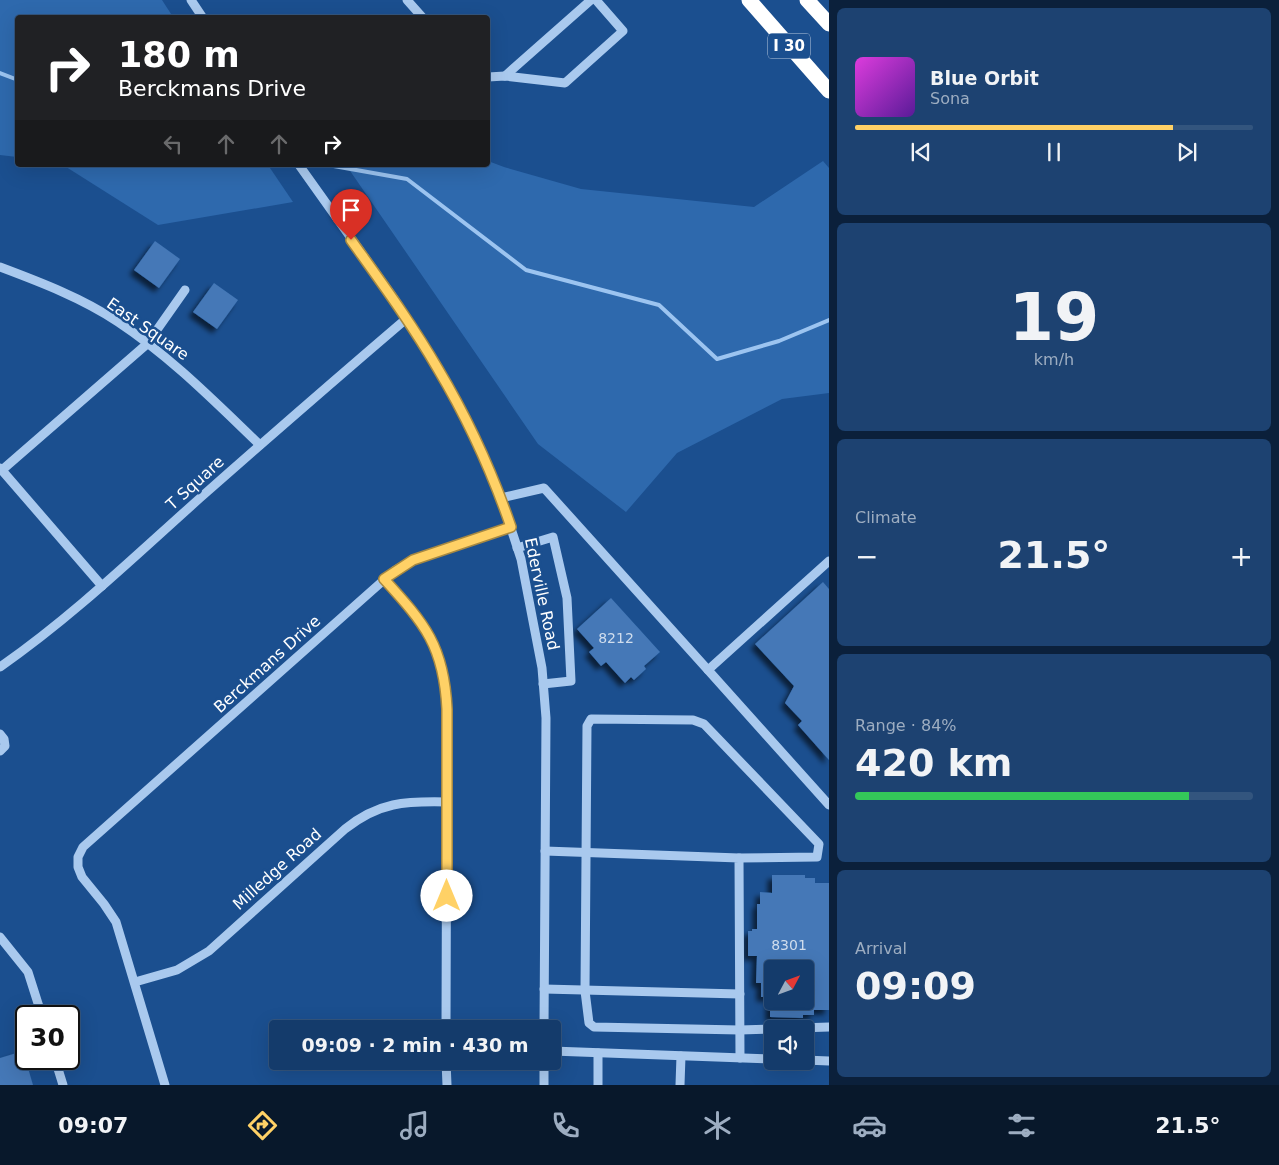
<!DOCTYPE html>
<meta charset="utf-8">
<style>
:root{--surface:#143b6b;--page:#1d4271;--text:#f1f3f6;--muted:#9dadc1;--line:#33557e;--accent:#ffd166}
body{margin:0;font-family:"DejaVu Sans",sans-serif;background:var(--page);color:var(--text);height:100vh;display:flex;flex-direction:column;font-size:19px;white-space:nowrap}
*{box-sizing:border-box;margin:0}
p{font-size:16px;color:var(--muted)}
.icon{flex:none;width:28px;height:28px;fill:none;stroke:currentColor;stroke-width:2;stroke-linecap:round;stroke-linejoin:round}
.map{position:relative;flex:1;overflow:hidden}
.side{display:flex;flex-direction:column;gap:8px;padding:8px;background:#0b203b;width:450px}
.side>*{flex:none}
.hud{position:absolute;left:15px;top:15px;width:475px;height:152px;border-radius:5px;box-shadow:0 5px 20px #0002,0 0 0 1px var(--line);background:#202124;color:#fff;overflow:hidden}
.needle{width:32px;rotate:49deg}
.fabs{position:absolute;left:764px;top:960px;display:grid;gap:10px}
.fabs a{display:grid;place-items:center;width:50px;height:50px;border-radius:5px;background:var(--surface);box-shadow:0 5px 20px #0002,0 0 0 1px var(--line);font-size:25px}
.speed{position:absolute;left:15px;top:1005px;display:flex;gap:10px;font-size:25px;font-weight:700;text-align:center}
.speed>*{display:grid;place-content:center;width:65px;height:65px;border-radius:50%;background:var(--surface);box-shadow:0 5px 20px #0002,0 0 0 1px var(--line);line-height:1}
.speed .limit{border:2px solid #111;border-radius:8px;background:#fff;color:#111}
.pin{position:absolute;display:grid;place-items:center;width:42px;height:42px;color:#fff;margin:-51px -21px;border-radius:50% 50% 50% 0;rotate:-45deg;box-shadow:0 0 5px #0007}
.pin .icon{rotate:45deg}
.me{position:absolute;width:55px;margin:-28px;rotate:0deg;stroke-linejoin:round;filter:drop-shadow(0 0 4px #0008)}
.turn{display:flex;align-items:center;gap:18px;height:105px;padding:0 20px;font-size:22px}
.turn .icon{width:65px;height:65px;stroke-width:2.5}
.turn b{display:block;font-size:35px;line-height:42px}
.lanes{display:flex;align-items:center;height:48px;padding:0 20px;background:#0003;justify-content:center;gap:25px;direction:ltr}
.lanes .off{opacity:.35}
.big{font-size:38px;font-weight:700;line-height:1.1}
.side .widget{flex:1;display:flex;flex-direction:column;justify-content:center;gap:8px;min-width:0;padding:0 18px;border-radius:8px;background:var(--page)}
.side .dial{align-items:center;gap:0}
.dial b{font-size:65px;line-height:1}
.song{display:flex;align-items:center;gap:15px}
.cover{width:60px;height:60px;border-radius:8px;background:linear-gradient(135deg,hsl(300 70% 55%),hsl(270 70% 35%))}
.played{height:5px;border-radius:2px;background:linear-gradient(90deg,var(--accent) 80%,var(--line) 80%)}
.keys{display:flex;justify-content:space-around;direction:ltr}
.heat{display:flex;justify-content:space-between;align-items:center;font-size:28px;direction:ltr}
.charge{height:8px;border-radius:4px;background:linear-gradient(90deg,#34c759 84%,var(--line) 0)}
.trip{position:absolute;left:269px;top:1020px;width:292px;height:50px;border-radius:5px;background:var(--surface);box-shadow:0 5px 20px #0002,0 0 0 1px var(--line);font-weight:700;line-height:50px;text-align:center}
.menu{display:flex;height:80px;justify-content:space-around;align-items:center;background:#08182b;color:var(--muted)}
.menu .icon{width:35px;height:35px}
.menu .current{color:var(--accent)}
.menu b{font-size:22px;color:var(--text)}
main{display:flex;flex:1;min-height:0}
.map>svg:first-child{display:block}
.green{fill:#2e69ad}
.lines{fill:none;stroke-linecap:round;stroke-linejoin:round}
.stream{stroke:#9cc4f0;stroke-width:4}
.building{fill:#4478b7;filter:url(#shadow)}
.minor{stroke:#a9c9ee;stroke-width:9}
.highway{stroke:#fff;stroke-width:15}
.route-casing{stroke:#a68842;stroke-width:12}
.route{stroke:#ffd166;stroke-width:9}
.labels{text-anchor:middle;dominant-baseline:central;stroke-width:5;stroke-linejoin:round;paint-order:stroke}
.number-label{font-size:14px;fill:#d0dded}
.shield{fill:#1b4f8f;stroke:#bbcadd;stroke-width:1}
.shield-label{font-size:15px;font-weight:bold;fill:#fff}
.street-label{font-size:16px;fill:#fff;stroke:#1b4f8f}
</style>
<main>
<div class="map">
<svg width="829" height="1085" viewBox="0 0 829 1085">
<defs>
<filter id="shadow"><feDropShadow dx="-4.5" dy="4.5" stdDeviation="2.5" flood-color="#0009"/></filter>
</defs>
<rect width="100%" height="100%" fill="#1b4f8f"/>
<g class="green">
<path d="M0,0H162L173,17L18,18L17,157L0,155Z"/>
<path d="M488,161L504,167L581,189L754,207L823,161L829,168V393L782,399L677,453L626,512L538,444L346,165H488Z"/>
<path d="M63,165H268L293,202L158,225Z"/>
</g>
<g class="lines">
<g class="stream">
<path d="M0,73L18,80"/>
<path d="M328,165L407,179L526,270L659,305L717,359L779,341L829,320"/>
</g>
</g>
<g class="building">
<path d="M155,241L180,259L159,288L134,270Z"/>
<path d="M214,283L238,300L217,329L193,312Z"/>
<path d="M823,582L829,589V760L798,725L802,721L785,703L794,686L755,644Z"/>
<path d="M611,598L660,652L644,666L646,669L634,680L631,677L625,683L606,662L601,666L589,652L594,648L577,629Z"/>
<path d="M772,875H805V878H815V883H829V1010H814V1015H803V1018L770,1017V1001H805V969H772V997H761V983H756L757,956H748V931H752V929H757V904H760V892L772,893Z"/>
<path d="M23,1051L33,1085H0V1058Z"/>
</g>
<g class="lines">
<g class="minor">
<path d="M191,0L203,18"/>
<path d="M407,0L423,18"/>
<path d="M505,76L591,0"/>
<path d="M488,77L505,76L565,83L623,31L596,0"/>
<path d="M299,165L393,297L439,369L478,443L501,498L521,559L542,668L546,718L544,1029"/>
<path d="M0,267C40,282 82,298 118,322C171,357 215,402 260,445"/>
<path d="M0,468L102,586"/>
<path d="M2,470L147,344L185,290"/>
<path d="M501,498L544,488L708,670"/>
<path d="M517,548L553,537L567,598L571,681L543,684"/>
<path d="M829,561L708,670L829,805"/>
<path d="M384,579C425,624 444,646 447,709L446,1029"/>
<path d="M0,667C72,617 135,556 200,498C268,438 337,378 406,319"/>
<path d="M0,734L4,739L5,746L0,751"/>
<path d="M545,851L739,858L740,1058"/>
<path d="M739,858L817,857L819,844L704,724L693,720L591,719L587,726L585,991L589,1023L594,1027L740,1030L829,1027"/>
<path d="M0,937L28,972L42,1016"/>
<path d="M135,982L177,970L209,951L345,829C379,802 405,801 447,802"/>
<path d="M544,989L740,994"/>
<path d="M552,1051L772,1059"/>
<path d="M598,1053V1085"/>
<path d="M55,1059L63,1085"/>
<path d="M805,1060L829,1061"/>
<path d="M446,1061L447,1085"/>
<path d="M165,1085L116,922L104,904L82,877L78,867V857L83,847L394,571L413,560L511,527"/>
<path d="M544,1085V1061"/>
<path d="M680,1085L681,1056"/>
</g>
<g class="highway">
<path d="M749,0L829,91"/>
<path d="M807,0L829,24"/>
</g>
</g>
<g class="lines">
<g class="route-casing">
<path id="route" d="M351,240C381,282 412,324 438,369C468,419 492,472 511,527L413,560L384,579C425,624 444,646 447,709V896"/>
</g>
<use href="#route" class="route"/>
</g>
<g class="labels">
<g class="number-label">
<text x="616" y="638">8212</text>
<text x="789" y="945">8301</text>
</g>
<rect class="shield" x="768" y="33.5" width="42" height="25" rx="4"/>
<g class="shield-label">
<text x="789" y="46">I 30</text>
</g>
<g class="street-label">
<text transform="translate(148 329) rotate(35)">East Square</text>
<text transform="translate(195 483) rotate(-42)">T Square</text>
<text transform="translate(542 594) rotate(78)">Ederville Road</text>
<text transform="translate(267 664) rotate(-42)">Berckmans Drive</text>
<text transform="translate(277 869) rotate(-42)">Milledge Road</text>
</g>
</g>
</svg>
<div class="fabs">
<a><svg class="needle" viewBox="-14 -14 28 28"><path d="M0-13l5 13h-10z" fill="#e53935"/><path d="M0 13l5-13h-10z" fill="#9dadc1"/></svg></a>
<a><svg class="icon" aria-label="sound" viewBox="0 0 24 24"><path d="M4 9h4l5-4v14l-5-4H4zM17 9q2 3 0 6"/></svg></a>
</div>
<div class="speed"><div class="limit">30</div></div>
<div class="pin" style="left:351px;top:240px;background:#d93025"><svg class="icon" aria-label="arrive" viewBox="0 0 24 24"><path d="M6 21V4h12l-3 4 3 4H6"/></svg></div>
<svg class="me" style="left:447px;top:896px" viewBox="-20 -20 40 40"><circle r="19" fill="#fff"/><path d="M0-13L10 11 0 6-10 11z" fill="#ffd166"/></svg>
<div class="trip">09:09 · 2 min · 430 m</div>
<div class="hud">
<div class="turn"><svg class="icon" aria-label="right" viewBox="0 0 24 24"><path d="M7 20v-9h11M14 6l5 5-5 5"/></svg><div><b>180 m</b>Berckmans Drive</div></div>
<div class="lanes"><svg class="icon off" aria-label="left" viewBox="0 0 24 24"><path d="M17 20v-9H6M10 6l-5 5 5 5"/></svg><svg class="icon off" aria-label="ahead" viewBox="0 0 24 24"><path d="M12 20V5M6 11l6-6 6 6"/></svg><svg class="icon off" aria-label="ahead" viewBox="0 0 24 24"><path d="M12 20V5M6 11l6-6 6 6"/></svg><svg class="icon" aria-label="right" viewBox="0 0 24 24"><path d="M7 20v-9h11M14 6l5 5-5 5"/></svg></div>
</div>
</div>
<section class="side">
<div class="widget">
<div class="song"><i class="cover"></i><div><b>Blue Orbit</b><p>Sona</p></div></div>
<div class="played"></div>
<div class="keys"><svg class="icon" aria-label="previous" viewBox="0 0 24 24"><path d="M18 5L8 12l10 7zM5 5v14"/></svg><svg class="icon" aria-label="pause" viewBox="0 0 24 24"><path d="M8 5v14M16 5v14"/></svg><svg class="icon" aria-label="next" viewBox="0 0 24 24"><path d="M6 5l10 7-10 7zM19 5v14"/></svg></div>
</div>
<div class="widget dial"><b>19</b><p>km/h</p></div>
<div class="widget"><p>Climate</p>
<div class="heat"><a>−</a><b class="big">21.5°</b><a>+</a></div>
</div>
<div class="widget"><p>Range · 84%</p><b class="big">420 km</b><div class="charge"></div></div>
<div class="widget"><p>Arrival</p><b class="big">09:09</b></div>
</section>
</main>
<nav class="menu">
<b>09:07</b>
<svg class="icon current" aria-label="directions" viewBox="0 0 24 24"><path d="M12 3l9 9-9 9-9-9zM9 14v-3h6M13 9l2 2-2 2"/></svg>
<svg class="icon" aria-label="music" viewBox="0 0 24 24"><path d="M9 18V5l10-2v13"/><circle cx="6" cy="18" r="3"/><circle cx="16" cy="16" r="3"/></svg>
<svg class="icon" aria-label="phone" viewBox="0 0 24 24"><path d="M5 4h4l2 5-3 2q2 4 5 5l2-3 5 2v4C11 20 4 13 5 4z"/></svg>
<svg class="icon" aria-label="climate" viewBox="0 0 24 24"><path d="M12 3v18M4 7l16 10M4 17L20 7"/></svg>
<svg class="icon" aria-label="car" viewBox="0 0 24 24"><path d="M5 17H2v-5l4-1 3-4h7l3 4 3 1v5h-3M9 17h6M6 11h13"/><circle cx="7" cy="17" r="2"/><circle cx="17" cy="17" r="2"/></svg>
<svg class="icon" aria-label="filters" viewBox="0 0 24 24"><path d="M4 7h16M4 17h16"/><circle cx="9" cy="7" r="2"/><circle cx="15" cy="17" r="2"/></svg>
<b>21.5°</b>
</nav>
